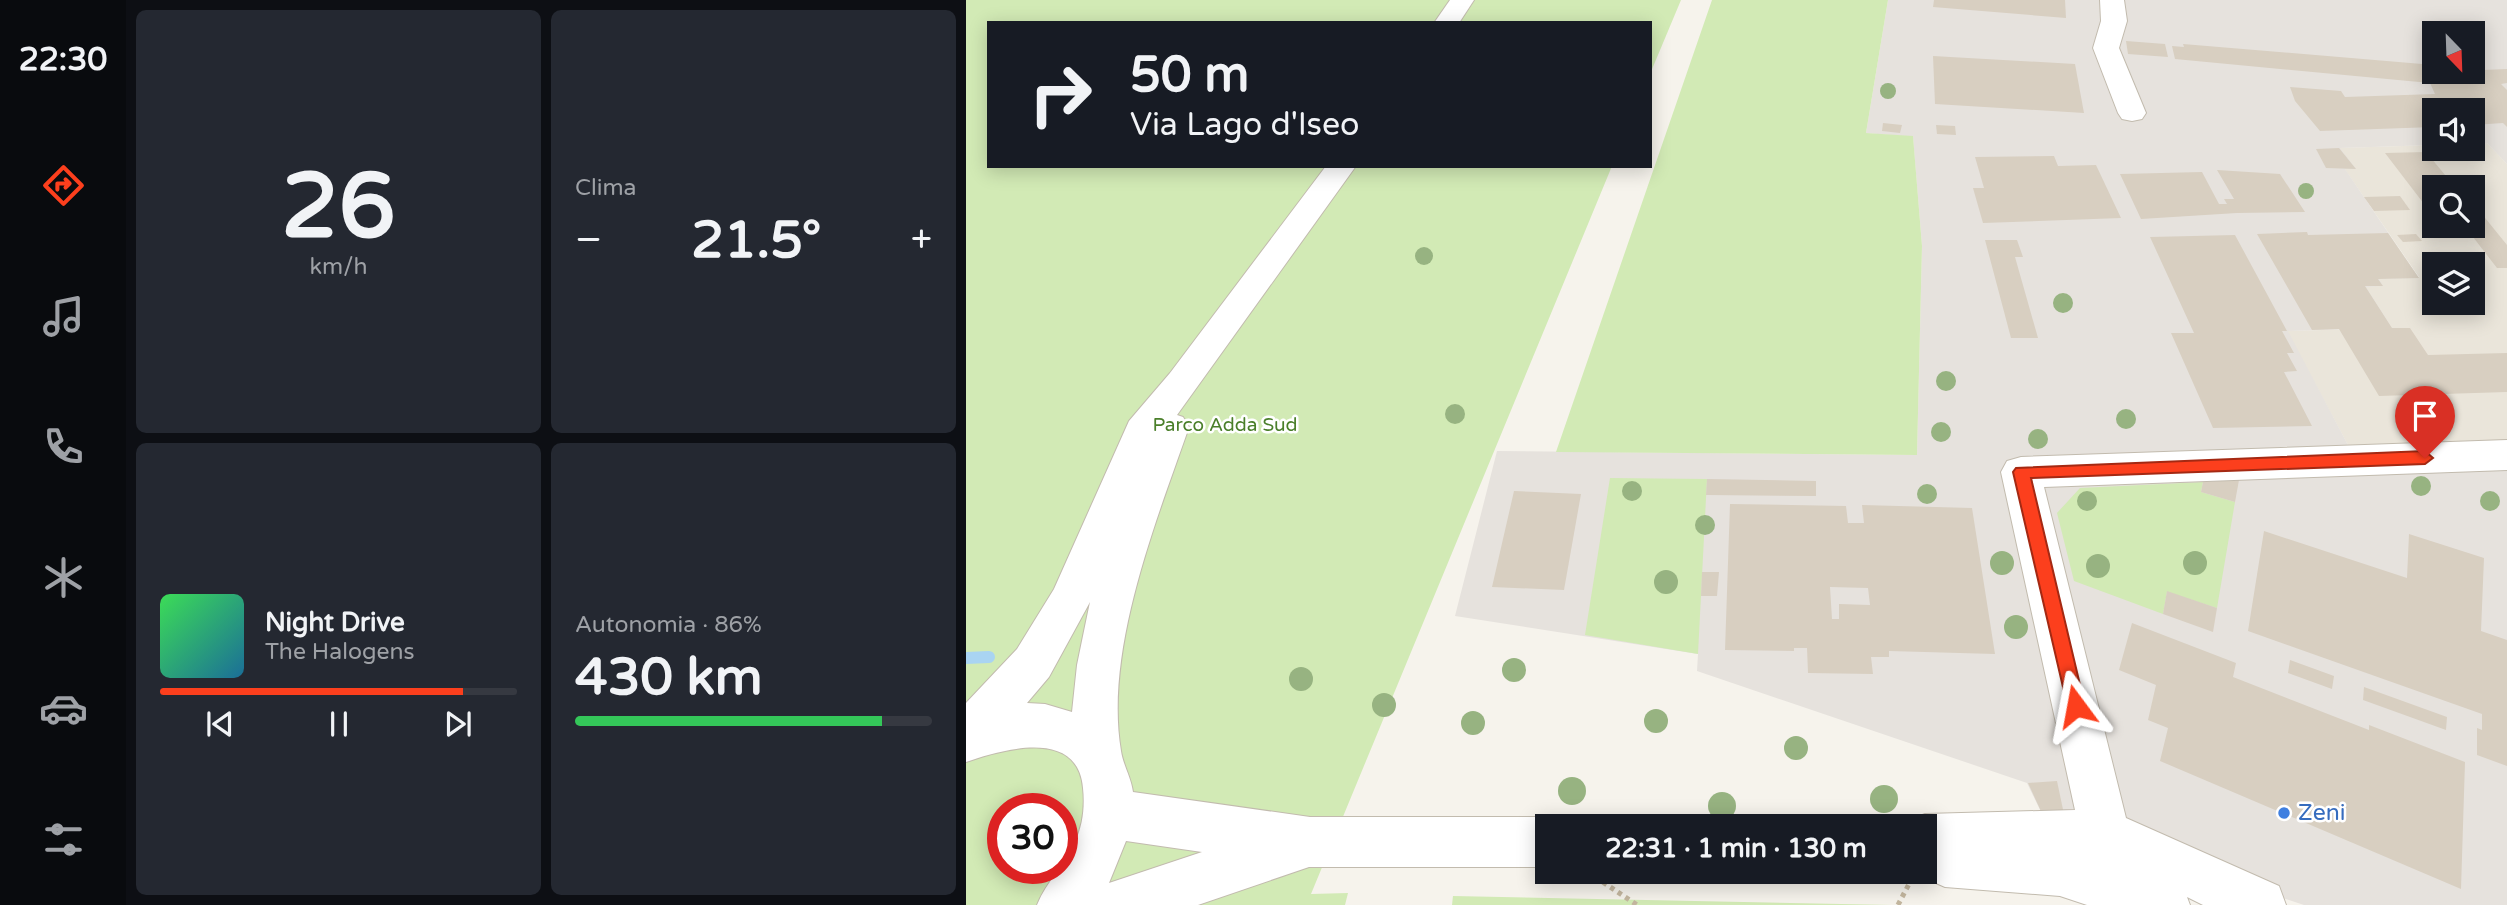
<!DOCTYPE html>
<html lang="it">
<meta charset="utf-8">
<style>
:root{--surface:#171b24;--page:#242831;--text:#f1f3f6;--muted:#9ea1a6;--line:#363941;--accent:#fc3f1d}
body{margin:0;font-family:"Varela Round",sans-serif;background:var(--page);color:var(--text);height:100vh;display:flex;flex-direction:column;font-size:26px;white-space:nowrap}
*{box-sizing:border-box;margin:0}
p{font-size:23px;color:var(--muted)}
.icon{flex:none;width:38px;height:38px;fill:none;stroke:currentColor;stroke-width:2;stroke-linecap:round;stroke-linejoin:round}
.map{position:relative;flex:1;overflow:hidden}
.panel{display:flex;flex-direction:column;gap:10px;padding:10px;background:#0d0f14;width:840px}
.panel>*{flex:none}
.top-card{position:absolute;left:21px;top:21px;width:665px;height:147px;border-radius:0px;box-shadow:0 4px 18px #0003;background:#171b24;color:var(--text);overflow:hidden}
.needle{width:46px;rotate:157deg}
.tools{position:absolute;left:1456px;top:21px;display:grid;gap:14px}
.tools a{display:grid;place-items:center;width:63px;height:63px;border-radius:0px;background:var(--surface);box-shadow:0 4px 18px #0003;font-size:35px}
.speed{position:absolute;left:21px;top:793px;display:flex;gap:14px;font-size:35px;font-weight:700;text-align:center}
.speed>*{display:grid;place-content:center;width:91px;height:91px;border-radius:50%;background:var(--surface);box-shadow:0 4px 18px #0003;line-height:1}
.speed .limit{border:10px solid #d22;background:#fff;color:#111}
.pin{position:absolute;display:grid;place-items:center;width:60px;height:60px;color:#fff;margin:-72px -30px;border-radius:50% 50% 50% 0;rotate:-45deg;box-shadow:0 0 7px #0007}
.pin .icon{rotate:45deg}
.me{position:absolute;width:77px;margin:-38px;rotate:347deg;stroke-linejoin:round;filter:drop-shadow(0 0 5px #0008)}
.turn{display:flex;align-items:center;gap:24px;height:147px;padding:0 28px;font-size:32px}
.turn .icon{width:91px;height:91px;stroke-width:2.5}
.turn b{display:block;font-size:49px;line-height:60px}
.big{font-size:52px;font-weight:700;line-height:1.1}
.panel .card{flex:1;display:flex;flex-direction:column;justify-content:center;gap:10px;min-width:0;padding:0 24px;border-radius:10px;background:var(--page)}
.panel .dial{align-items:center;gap:0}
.dial b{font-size:91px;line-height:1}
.song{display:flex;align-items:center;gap:21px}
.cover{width:84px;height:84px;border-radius:10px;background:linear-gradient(135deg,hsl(130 70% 55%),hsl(200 70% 35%))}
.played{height:7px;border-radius:4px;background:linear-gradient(90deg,var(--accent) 85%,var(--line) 85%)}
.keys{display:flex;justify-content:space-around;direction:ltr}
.heat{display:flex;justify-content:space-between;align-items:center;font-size:38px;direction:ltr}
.charge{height:10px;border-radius:5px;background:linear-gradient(90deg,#34c759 86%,var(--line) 0)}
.panel .tiles{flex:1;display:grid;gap:10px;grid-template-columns:repeat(2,1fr)}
.trip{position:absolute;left:569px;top:814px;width:402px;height:70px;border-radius:0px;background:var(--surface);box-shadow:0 4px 18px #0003;font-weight:700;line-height:70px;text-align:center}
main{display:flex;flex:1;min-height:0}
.menu{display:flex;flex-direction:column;width:126px;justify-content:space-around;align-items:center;background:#090b0e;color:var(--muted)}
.menu .icon{width:49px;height:49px}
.menu .selected{color:var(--accent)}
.menu b{font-size:32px;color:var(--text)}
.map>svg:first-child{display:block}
.residential{fill:#eae5da;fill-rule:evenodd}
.industrial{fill:#e6e2dd;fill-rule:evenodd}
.green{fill:#d2eab5;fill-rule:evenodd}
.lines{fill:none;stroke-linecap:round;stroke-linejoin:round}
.stream{stroke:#a9d4f2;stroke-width:12}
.building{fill:#d8cfc1;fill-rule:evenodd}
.minor-casing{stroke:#c2bbae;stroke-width:2}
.path{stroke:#c4b79f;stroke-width:5;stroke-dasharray:4.5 4.5;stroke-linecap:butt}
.minor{fill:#fff;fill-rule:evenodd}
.tree{fill:#97b381}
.route{fill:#fc3f1d;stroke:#a42913;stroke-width:2}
.shop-dot{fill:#3f7fe0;stroke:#fff;stroke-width:2.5}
.labels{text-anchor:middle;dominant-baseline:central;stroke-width:5;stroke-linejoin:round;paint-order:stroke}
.park-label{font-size:19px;fill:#4a7f2a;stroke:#fff}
.near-shop-label{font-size:23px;fill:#366cbe;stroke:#fff;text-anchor:start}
</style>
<main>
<nav class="menu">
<b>22:30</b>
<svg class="icon selected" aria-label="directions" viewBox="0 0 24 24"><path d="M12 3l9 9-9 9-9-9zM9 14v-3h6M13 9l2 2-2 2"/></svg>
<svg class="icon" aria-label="music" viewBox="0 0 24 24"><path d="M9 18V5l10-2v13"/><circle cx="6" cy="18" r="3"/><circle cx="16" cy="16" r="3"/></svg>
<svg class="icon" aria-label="phone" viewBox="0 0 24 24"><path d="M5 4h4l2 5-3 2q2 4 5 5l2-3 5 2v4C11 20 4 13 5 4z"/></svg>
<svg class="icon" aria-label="climate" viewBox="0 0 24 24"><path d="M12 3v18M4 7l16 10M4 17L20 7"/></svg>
<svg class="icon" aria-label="car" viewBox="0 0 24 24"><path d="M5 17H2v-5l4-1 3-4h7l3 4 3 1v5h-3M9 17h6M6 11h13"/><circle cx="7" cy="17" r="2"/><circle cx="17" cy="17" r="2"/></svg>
<svg class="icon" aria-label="filters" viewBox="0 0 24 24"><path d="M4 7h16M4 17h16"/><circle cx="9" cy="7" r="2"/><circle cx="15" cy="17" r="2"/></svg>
</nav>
<section class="panel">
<div class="tiles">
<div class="card dial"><b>26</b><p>km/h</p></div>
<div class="card"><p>Clima</p>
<div class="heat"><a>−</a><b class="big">21.5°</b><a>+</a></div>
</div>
<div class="card">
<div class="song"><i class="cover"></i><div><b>Night Drive</b><p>The Halogens</p></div></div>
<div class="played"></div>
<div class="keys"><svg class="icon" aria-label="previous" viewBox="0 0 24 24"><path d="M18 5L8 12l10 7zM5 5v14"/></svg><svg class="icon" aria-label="pause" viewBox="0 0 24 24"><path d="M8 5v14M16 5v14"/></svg><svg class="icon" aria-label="next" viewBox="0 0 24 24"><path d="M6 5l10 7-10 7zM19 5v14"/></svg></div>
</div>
<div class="card"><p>Autonomia · 86%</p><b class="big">430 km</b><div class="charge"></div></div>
</div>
</section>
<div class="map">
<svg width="1541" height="905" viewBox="0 0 1541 905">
<rect width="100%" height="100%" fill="#f6f3ec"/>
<path class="residential" d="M1521,143L1541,164V468L1522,440L1382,445L1321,331L1426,328L1399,286L1416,285L1412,279L1453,277L1378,168L1373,148L1468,145V149H1507V144ZM1468,187H1507V226H1468ZM1468,264H1507V303H1468Z"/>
<path class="industrial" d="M922,0H1541V164L1521,143L1507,144V110H1468V145L1374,148L1390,169H1379L1453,278L1413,279L1417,286L1400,287L1426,328L1322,331L1382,445L1523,440L1541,468V905H1338L1079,820L1061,783L731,671L732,654L489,616L531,451L951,455L956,246L947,137L900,133ZM1468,33H1507V72H1468Z"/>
<g class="green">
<path d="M0,0H715L684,74V23H23V166H646L345,894L382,893L379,905H0ZM37,808H96V868H37Z"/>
<path d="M746,0H922L900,133L947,136L956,246L951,455L590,452Z"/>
<path d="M644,478L741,479L732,654L619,635Z"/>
<path d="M1237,482L1235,492L1269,502L1251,608L1201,592L1197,614L1108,581L1091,513L1114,488Z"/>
<path d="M487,896L926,905H486Z"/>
</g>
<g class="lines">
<path class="stream" d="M0,658L23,657"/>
</g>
<g class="building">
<path d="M968,0H1099L1100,18L967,7Z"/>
<path d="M1160,41L1199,44L1202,57L1162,54Z"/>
<path d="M1217,44L1468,65V72L1541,69V83L1535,84L1541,90V127L1537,123L1507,125V110H1468V127L1354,131L1329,101L1324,87L1375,91L1379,97L1469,94L1464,83L1209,59L1206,46L1218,47Z"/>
<path d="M967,56L1109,64L1118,113L969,104Z"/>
<path d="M917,123L936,125L934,133L916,131Z"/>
<path d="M970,125L989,126L990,135L971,134Z"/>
<path d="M1373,148L1390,169L1360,168L1350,149Z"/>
<path d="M1460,152L1489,187H1468V217L1419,153Z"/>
<path d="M1088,156L1092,166L1130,165L1155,218L1017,223L1007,188H1018L1009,157Z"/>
<path d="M1251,170L1314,174L1339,212L1271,213L1175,219L1154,174L1236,172L1253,204H1261L1258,199H1268Z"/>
<path d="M1434,196L1444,210L1408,211L1398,197Z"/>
<path d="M1507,203L1541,245V268H1531L1507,237L1485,238L1475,226H1507Z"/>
<path d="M1341,232L1342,235L1422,233L1453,278L1412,279L1417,286H1399L1426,328H1444L1462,355L1541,353V392L1413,396L1373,329L1346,330L1291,234Z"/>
<path d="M1450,234L1456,241L1437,242L1431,235Z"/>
<path d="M1269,235L1321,331H1316L1328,353H1321L1331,371L1318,372L1346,426L1247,428L1205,333H1228L1184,237Z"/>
<path d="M1019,240H1051L1057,257H1049L1072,338H1045Z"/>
<path d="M741,479L850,481V496L740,495Z"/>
<path d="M1273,480L1269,502L1235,492L1237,482Z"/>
<path d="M548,491L615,494L598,590L526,587Z"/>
<path d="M764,504L880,506L882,523H898L896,505L1006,508L1029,654L923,651V657H905L907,674L842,673L841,648H828V651L759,650ZM864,587L902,588L904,605L873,604V619H866Z"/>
<path d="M1298,531L1441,578L1443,534L1518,558L1515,631L1541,640V766L1511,755V728L1516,730V714L1282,631Z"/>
<path d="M736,572H753L751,596H735Z"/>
<path d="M1201,591L1251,608L1247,632L1197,614Z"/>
<path d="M1166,623L1270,663L1267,677L1403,730V725L1499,762L1495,889L1194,761L1202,728L1182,720L1190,685L1153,670Z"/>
<path d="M1324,660L1368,676L1366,689L1322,673Z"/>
<path d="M1398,687L1481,717L1480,730L1397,700Z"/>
<path d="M1091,781L1099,819L1079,820L1062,783Z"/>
</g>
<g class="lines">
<g class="minor-casing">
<g id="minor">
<path d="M484,0H508L493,23H468Z"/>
<path d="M1134,0H1158L1161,21L1153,48L1180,113L1176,119L1166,121L1156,119L1152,113L1127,48L1135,21Z"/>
<path d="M360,166H390L211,415L217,417L223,427C190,522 138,650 155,751C157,765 165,777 167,792L344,817H581L600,826H581V867H343L232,905H71C81,880 99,866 109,842C117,825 119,806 117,788C112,728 37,749 0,762V703L51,649L88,589L163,421L204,373ZM124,602L111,665L106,712L79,704L61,703L83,677ZM160,841L236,852L143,883Z"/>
<path d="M1541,440V470L1078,487L1160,818L1313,886L1320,905H1237L1221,897L1224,905H1121L1094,896L979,887L961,879L958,872L959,826H939L941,821L959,814L1109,810L1035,472L1041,461L1055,457Z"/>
</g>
</g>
<g class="path">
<path d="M622,872L671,905"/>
<path d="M932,905L944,882"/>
</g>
<use href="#minor" class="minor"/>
</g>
<g class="tree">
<circle cx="922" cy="91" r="8"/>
<circle cx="1340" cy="191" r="8"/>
<circle cx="458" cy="256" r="9"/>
<circle cx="1097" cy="303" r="10"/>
<circle cx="980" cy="381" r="10"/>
<circle cx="489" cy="414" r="10"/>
<circle cx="1160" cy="419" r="10"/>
<circle cx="975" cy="432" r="10"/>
<circle cx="1072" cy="439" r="10"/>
<circle cx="1455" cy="486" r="10"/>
<circle cx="666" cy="491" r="10"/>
<circle cx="961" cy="494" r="10"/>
<circle cx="1121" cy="501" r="10"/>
<circle cx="1524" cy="501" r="10"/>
<circle cx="739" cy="525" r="10"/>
<circle cx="1036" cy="563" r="12"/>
<circle cx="1229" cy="563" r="12"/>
<circle cx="1132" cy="566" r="12"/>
<circle cx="700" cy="582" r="12"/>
<circle cx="1050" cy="627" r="12"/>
<circle cx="548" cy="670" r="12"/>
<circle cx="335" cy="679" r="12"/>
<circle cx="418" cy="705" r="12"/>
<circle cx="690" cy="721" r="12"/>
<circle cx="507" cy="723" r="12"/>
<circle cx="830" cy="748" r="12"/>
<circle cx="606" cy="791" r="14"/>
<circle cx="918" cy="799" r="14"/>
<circle cx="756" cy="806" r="14"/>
</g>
<path class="route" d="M1459,451L1467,458L1459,464L1065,478L1119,706L1117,713L1110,715L1103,713L1047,472L1050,468Z"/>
<circle class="shop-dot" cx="1318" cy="813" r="7"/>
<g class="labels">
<g class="park-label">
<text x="259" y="425">Parco Adda Sud</text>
</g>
<g class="near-shop-label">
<text x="1332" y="813">Zeni</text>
</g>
</g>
</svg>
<div class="tools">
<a><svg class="needle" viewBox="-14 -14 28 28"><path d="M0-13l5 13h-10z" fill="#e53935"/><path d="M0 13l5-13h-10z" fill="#9ea1a6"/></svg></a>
<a><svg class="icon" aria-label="sound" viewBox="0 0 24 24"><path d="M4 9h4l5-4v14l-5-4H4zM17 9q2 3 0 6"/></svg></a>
<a><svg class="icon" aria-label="search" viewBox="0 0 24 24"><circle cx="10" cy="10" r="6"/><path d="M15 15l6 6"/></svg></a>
<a><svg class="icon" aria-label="layers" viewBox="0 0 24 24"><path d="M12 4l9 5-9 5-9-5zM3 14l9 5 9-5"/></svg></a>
</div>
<div class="speed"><div class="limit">30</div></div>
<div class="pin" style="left:1459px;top:458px;background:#d93025"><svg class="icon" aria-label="arrive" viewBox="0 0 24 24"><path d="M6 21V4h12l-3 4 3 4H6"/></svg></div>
<svg class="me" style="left:1110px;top:706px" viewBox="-20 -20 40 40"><path d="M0-17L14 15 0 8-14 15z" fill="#fc3f1d" stroke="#fff" stroke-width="4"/></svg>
<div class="trip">22:31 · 1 min · 130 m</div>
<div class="top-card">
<div class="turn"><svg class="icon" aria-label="right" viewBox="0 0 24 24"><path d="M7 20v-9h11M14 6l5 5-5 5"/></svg><div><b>50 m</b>Via Lago d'Iseo</div></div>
</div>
</div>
</main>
